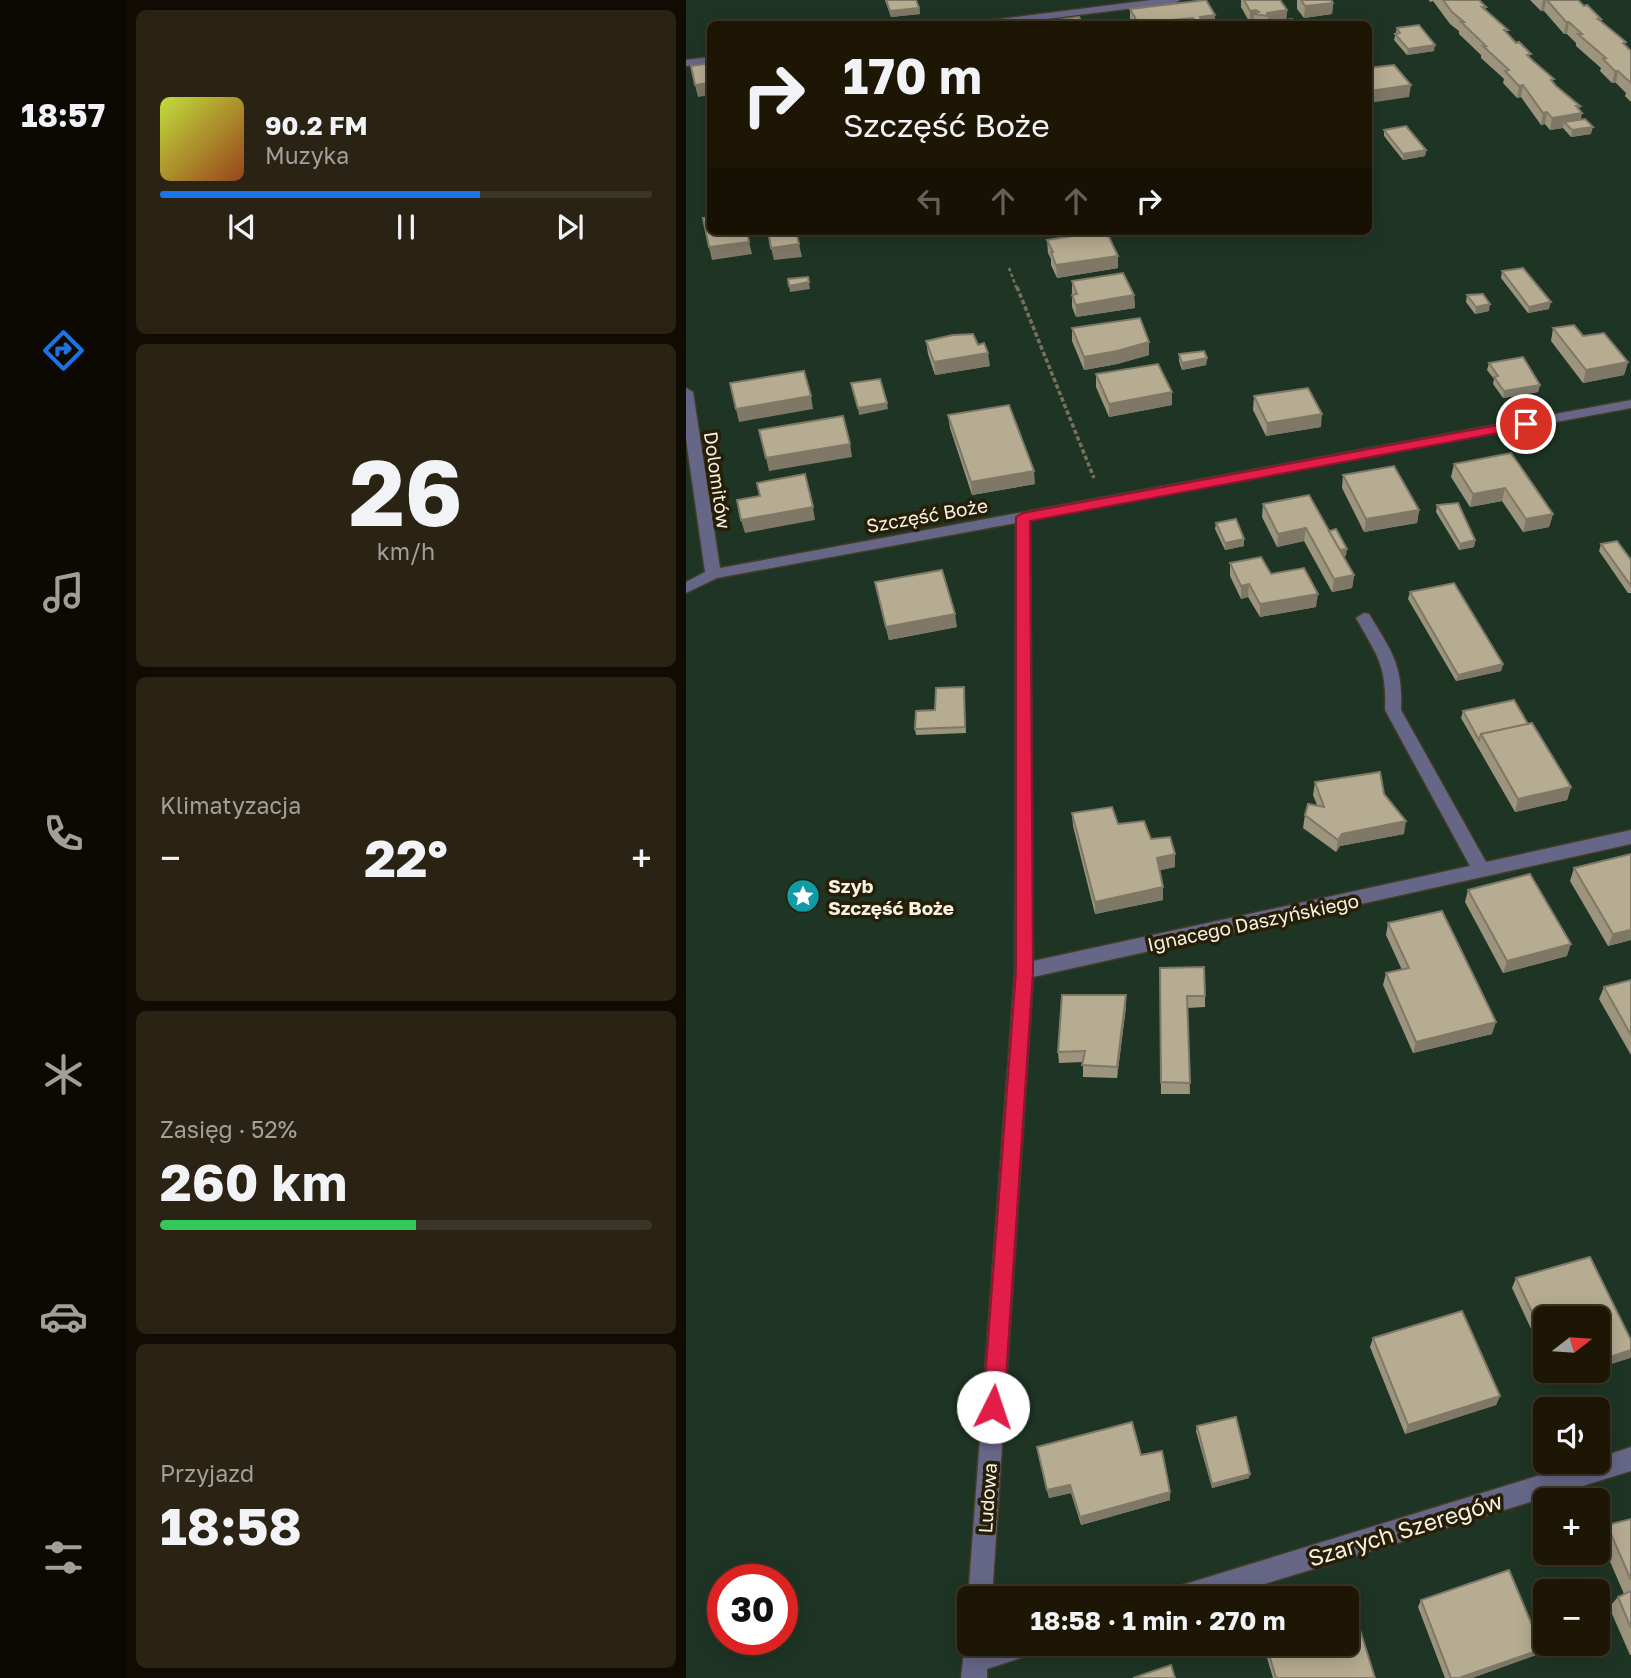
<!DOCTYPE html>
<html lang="pl">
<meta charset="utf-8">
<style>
:root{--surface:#1d1605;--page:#2a2313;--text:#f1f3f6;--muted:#a09f9a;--line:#3b3527;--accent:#1a73e8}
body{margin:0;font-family:"Golos Text",sans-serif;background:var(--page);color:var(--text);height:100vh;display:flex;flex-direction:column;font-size:26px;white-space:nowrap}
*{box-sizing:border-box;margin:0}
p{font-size:23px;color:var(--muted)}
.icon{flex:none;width:38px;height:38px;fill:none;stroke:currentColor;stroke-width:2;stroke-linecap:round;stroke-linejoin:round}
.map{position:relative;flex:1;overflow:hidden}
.panel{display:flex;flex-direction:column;gap:10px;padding:10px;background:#100c03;width:560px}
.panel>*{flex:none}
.hud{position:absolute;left:21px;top:21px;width:665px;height:214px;border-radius:10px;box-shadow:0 4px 18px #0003,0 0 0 2px var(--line);background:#1d1605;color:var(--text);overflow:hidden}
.needle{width:46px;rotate:73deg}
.buttons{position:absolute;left:847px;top:1306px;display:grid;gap:14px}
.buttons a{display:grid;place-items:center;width:77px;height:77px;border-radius:10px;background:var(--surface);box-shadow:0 4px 18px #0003,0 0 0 2px var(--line);font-size:35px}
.speed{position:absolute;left:21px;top:1564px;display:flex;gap:14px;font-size:35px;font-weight:700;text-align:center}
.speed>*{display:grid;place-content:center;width:91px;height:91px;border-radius:50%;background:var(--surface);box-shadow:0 4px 18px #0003,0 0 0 2px var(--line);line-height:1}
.speed .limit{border:10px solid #d22;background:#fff;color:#111}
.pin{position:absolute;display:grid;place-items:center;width:60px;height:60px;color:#fff;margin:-30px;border:4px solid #fff;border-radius:50%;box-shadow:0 2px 7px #0007}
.me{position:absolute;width:77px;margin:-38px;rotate:4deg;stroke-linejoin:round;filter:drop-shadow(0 0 5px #0008)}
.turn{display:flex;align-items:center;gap:24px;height:147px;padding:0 21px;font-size:32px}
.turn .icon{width:91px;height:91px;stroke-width:2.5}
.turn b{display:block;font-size:49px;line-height:60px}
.lanes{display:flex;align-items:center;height:66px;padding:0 21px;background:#0003;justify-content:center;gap:35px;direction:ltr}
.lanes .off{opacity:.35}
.big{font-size:52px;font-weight:700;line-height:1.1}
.panel .tile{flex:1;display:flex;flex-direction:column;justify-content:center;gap:10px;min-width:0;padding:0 24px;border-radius:10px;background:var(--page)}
.panel .dial{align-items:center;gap:0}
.dial b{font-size:91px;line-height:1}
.song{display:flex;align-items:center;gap:21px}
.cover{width:84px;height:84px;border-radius:10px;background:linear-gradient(135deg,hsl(70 70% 55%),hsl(20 70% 35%))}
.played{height:7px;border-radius:4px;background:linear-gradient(90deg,var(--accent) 65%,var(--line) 65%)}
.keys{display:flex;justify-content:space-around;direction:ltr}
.heat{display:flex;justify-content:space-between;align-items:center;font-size:38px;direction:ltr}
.charge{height:10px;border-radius:5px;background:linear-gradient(90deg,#34c759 52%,var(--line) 0)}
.trip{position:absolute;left:271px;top:1586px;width:402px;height:70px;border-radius:10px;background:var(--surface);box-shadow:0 4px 18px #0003,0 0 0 2px var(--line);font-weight:700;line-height:70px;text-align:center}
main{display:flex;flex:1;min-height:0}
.dock{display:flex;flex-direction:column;width:126px;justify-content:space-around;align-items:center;background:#0c0902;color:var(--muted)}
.dock .icon{width:49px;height:49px}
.dock .on{color:var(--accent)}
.dock b{font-size:32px;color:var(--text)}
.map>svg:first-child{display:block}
.green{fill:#1e3525;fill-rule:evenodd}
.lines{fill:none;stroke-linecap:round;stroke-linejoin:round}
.minor-casing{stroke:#443c26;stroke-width:3}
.path-far1{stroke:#78705d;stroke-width:2.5;stroke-dasharray:3.5 2.5;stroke-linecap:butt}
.path{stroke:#78705d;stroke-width:3.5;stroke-dasharray:4.5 2.5;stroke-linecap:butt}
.minor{fill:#666687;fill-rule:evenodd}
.wall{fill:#9d947d}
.shaded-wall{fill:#7f7866}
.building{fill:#b6ac91;stroke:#7f7866;stroke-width:2}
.route{fill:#e11d48;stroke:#92132f;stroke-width:2}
.labels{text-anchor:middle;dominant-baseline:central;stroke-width:7;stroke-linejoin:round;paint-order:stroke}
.street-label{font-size:19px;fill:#f8f2e4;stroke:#271e07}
.poi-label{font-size:19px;font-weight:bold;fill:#f8f2e4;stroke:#271e07;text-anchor:start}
.near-street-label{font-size:23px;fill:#f8f2e4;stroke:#271e07}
</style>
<main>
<nav class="dock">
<b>18:57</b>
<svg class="icon on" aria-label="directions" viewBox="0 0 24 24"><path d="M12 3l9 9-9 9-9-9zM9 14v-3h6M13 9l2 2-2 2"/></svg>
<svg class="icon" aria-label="music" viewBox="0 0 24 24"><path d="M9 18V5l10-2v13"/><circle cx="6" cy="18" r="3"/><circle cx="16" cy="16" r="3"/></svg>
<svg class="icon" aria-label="phone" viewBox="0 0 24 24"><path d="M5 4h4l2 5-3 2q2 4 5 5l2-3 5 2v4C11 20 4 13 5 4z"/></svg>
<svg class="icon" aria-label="climate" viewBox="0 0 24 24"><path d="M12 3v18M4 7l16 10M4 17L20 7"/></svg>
<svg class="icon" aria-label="car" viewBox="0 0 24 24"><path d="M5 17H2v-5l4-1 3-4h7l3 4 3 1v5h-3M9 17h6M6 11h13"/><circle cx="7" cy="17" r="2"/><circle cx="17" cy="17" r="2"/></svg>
<svg class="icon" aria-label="filters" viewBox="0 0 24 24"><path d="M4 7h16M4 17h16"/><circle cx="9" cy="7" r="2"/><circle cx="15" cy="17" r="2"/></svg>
</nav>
<section class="panel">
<div class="tile">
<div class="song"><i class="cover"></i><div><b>90.2 FM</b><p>Muzyka</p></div></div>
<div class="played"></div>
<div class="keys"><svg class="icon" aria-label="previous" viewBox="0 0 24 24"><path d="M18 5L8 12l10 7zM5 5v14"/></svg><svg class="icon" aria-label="pause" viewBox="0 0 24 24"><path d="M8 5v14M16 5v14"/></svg><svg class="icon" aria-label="next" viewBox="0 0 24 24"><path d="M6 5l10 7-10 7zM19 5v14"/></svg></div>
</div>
<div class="tile dial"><b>26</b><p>km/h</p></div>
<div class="tile"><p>Klimatyzacja</p>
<div class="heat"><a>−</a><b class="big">22°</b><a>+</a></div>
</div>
<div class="tile"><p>Zasięg · 52%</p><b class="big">260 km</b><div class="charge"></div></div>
<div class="tile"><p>Przyjazd</p><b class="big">18:58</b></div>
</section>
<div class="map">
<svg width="945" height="1678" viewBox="0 0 945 1678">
<rect width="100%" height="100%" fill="#271e07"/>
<path class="green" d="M0,0H945V1678H0ZM24,24H682V231H24ZM859,1318H912V1370H859ZM859,1409H912V1461H859ZM859,1500H912V1552H859ZM37,1580H96V1640H37ZM859,1591H912V1643H859ZM284,1598H662V1643H284Z"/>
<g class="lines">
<g class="minor-casing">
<g id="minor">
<path d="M465,0H494L489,3L319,24H294L299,21Z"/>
<path d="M24,57V63L0,66V60Z"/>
<path d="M0,388L7,392L34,568L945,400V408L344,520L347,961L784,866L699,710C701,666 691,655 670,618L678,613L683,614C706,652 717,665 715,710L800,862L945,830V844L347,977L306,1598H284V1602L282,1598L329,971L330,523L31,578L0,593V582L19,572L0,439Z"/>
<path d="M945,1447V1471L533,1598H481L484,1589L493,1586L900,1461H912V1458Z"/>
<path d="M282,1634L284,1643H356L353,1652L301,1669V1678H275L279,1643Z"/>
</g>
</g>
<path class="path-far1" d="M323,268L331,289"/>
<path class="path" d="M331,287L408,478"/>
<use href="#minor" class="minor"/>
</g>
<g class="wall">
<path d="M199,0H230L233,8L234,14L205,17Z"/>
<path d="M520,0L529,24H446L444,21V9Z"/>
<path d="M555,0H594L601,10L600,20L610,24H567V22L564,23L555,7Z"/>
<path d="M611,0H645L647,3L646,14L618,18L611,9Z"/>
<path d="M743,0H793L800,7L799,10L893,110L895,119L905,134L885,137L877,128L864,130L859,124L855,125L835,97L831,98L817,83L818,79L816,77L795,58V55L773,34V31L764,24L747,1L744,2Z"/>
<path d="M844,0H892L945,51V102L939,96L940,93L930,83H926L914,71L915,68L890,46V43L881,34H878L858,11H855Z"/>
<path d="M711,28L748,51L721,55L708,40Z"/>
<path d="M698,130L740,150L739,156L717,160L698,136Z"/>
<path d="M361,240L432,268L371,278L365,265V259L362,253Z"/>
<path d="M816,271L863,309L842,313L815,278Z"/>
<path d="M386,281L448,295L449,308L390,317L386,307Z"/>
<path d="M781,295L803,311L789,314L780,302Z"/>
<path d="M386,328L463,355L431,364L398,370L386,341Z"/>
<path d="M867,328L897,336L942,362L938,375L897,383L865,341Z"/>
<path d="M240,341L292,345L304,366L249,375L242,354Z"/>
<path d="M493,354L521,358L520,365L496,370L493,361Z"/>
<path d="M803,363L854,385L852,392L817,398L807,384L808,379L801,370Z"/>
<path d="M410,374L486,392V405L423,417L410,387Z"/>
<path d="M568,396L635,427L580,436L567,410Z"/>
<path d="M262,415L349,484L286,495L264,428Z"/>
<path d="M825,453L867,514L863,527L837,532L816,501L784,507L765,477L768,464Z"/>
<path d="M657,475L733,510L731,523L678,532L656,488Z"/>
<path d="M577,504L643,531L660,556H657L668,575L666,588L646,592L618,541L591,547L576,517Z"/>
<path d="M751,505L789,540L788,547L773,550L750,512Z"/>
<path d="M530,523L558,539V546L539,550L529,529Z"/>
<path d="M915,544L945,560V593H942L913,551Z"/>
<path d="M544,563L585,574L630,607L574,617L562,597L555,599L544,576Z"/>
<path d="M189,582L271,627L203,640Z"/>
<path d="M724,592L817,664L815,671L770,681L722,599Z"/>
<path d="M278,687L280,733L230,735L229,729Z"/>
<path d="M777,711L842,724L885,787L881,800L829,812L775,718Z"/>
<path d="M629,782L698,794L718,834L654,846L650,852L617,828L619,815L631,805L627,795Z"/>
<path d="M386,813L432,824L465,839L489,854V867L473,870L477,900L409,914L387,826Z"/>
<path d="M888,868L945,940L922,946L884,881Z"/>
<path d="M782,890L881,956L817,973L779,902Z"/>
<path d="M702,923L806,1034L727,1053L697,985L700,973L716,970L700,935Z"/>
<path d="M474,968L519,996V1007L501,1008L504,1094H475Z"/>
<path d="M945,980V1055L913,999L918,987Z"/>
<path d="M440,995V1007L431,1078L397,1077V1062L373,1063L372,1052Z"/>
<path d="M904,1257L945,1340V1356L944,1358L912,1368V1318H859V1359L826,1288L830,1278Z"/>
<path d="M687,1338L814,1396L810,1405L719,1434L684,1347Z"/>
<path d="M864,1370H906L870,1382Z"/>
<path d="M511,1426L563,1478L526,1488L510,1431Z"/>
<path d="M351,1447L455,1455L484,1492V1500L395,1525L385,1493L363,1498Z"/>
<path d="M945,1519V1655H944L923,1607L932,1597L938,1594L913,1536L921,1525Z"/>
<path d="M735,1600L850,1655L786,1678H759L732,1607Z"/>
<path d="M580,1644L689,1678H587L579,1651Z"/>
</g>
<g class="shaded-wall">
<path d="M857,0H860L858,11H855Z"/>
<path d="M647,3L646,14L618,18L619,6Z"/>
<path d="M233,8L234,14L205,17L204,11Z"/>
<path d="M570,10V14H568L567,22L564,23V11Z"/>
<path d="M601,10L600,22H586V24H582V16L581,13Z"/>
<path d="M529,15V24H508L509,21L514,17Z"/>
<path d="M507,18V24H452V23Z"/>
<path d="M880,22H883L881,34H878Z"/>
<path d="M749,45L748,51L721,55L722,49Z"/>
<path d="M929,71H932L930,83H926Z"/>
<path d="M24,83V95L12,97L9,85Z"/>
<path d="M725,85L723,97L683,103L684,91Z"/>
<path d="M837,85L835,97L831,98L833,86Z"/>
<path d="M890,106H894L892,114L896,113L894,126L878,122L877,128L864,130L866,118Z"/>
<path d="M861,112L859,124L855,125L857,113Z"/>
<path d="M907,127L905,134L885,137L886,130Z"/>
<path d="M740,150L739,156L717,160V154Z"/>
<path d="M63,242L66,254L26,260L23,247Z"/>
<path d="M113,244L116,257L88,260L85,248Z"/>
<path d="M432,256V268L371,278L370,265Z"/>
<path d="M122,277L124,289L104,292L103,286Z"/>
<path d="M448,295L449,308L390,317V305Z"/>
<path d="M865,302L863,309L842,313L843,307Z"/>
<path d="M804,304L803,311L789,314L790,307Z"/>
<path d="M463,342V355L431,364L398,370V357Z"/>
<path d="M302,353L304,366L249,375L248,362Z"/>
<path d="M521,358L520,365L496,370V363Z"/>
<path d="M942,362L938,375L897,383L900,370Z"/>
<path d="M854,385L852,392L817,398L818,391Z"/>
<path d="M486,392V405L423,417V404Z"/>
<path d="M125,396L127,409L53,422L50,409Z"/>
<path d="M201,403L202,409L173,415L172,408Z"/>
<path d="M636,414L635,427L580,436L581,423Z"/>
<path d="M164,444L166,457L83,471L80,458Z"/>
<path d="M348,471L349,484L286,495L285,482Z"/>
<path d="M819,488L816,501L784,507L787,494Z"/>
<path d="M127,507L129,520L59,533L55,520Z"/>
<path d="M733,510L731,523L678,532L680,519Z"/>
<path d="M867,514L863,527L837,532L840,519Z"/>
<path d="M620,528L618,541L591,547L592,534Z"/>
<path d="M558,539V546L539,550V543Z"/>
<path d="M789,540L788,547L773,550L774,544Z"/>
<path d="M661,549L660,556L649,558L650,551Z"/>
<path d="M668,575L666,588L646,592L648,579Z"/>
<path d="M563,584L562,597L555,599V586Z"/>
<path d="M632,594L630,607L574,617V604Z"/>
<path d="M269,614L271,627L203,640L200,627Z"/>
<path d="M817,664L815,671L770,681L772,675Z"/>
<path d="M885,787L881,800L829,812L832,799Z"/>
<path d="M720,821L718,834L654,846L650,852L652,840L656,834Z"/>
<path d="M489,854V867L471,871V858Z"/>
<path d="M477,887V900L409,914V902Z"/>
<path d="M945,930V940L922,946L927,934Z"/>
<path d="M885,944L881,956L817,973L821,961Z"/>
<path d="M440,995V1007L431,1078V1067Z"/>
<path d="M810,1022L806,1034L727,1053L730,1042Z"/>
<path d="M945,1350V1356L944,1358L912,1368V1361Z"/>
<path d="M881,1370H906L870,1382L875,1372Z"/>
<path d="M814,1396L810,1405L719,1434L722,1425Z"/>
<path d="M564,1474L563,1478L526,1488V1484Z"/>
<path d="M384,1485L385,1493L363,1498L361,1490Z"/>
<path d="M484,1492V1500L395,1525L394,1517Z"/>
<path d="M856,1649L850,1655L786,1678H773Z"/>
</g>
<g class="building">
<path d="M200,0H230L233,8L204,11Z"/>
<path d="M520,0L529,15L514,17L516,21H509L507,18L452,23L444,9Z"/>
<path d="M558,0H594L601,10L581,13L582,16L568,14L573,12L570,10L564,11Z"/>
<path d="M615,0H645L647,3L619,6Z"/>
<path d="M757,0H793L800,7H796L822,30H818L830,43L833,42L845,54L841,55L846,60L868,79L865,80L870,86L894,106H890L896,113L866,118L861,112L857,113L837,85L833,86L819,71L823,70L797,46H800L775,22H778L766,12Z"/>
<path d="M861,0H892L898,6L901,5L915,19H912L940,42L937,43L945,51V83L932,71H929L917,59L920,58L892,34H896L883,22H880Z"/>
<path d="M393,17L397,24L404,23V24H367L365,21Z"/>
<path d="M606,19L610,24H588L586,22Z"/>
<path d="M661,20L665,24H644L642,22Z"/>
<path d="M733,25L749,45L722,49L709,34L714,33L711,28Z"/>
<path d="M24,63V83L9,85L5,66Z"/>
<path d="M708,65L725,85L684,91L682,89V68Z"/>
<path d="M899,119L907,127L886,130L878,122Z"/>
<path d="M720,126L740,150L717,154L698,130Z"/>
<path d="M24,217V231H61L63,242L23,247L17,218Z"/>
<path d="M82,231H110L113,244L85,248Z"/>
<path d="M420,231L432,256L370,265L365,252H367L361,240Z"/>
<path d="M837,268L865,302L843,307L816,271Z"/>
<path d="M437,273L448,295L390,305L386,295L391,294L386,281Z"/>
<path d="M122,277L123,282L103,286L102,279Z"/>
<path d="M797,294L804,304L790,307L781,295Z"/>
<path d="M454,318L463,342L431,351L398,357L386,328Z"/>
<path d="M888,325L897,336L918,333L942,362L900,370L867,328Z"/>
<path d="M287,334L292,345L298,343L302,353L248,362L240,341L267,335Z"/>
<path d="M518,351L521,358L496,363L493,354Z"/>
<path d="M837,357L854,385L818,391L808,377L812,376L803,363Z"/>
<path d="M472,364L486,392L423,404L410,374Z"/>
<path d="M118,371L125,396L50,409L44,383Z"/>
<path d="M194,379L201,403L172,408L165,383Z"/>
<path d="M622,388L636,414L581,423L568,396Z"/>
<path d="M323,405L348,471L285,482L262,415Z"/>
<path d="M157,416L164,444L80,458L73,430Z"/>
<path d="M825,453L867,514L840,519L819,488L787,494L768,464Z"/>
<path d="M708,466L733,510L680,519L657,475Z"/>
<path d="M119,474L127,507L55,520L51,500L74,496L71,483Z"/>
<path d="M623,495L668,575L648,579L620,528L592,534L577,504Z"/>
<path d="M772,503L789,540L774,544L751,505Z"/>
<path d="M550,519L558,539L539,543L530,523Z"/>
<path d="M650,529L661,549L654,550L643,531Z"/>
<path d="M931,541L945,560V586L915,544Z"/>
<path d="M575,557L585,574L618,568L632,594L574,604L563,584L555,586L544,563Z"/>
<path d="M256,570L269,614L200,627L189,582Z"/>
<path d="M768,583L817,664L772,675L724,592Z"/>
<path d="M278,687L279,727L229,729L230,711L249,710L250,688Z"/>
<path d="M828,700L842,724L795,734L793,740L777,711Z"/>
<path d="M846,723L885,787L832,799L795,734Z"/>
<path d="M694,772L698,794L720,821L656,834L652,840L619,815L622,804L638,807L629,782Z"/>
<path d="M426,807L432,824L458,821L465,839L484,837L489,854L471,858L477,887L409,902L386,813Z"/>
<path d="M945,854V930L927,934L888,868Z"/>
<path d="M844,874L885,944L821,961L782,890Z"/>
<path d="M756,911L810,1022L730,1042L700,973L723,968L702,923Z"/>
<path d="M518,967L519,996H501L504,1083L475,1082L474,968Z"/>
<path d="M945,980V1035L918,987Z"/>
<path d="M376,995H440L431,1067L396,1065L399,1051L372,1052Z"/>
<path d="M904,1257L945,1340V1350L912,1361V1318H859V1340L830,1278Z"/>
<path d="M776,1311L814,1396L722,1425L687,1338Z"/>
<path d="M550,1417L564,1474L526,1484L511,1426Z"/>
<path d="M446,1422L455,1455L476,1451L484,1492L394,1517L384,1485L361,1490L351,1447Z"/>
<path d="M945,1519V1580L921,1525Z"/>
<path d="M823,1570L856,1649L773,1678H765L735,1600Z"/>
<path d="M945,1591V1628L932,1597Z"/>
<path d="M670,1617L689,1678H590L580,1644L583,1643H662V1619Z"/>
<path d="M485,1665L489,1678H447Z"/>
</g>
<path class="route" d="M840,420L846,424L844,427L344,521L347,971L318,1407L315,1414L307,1417L300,1414L297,1407L330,971V517L337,513Z"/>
<defs>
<g id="sight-disc" transform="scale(1.75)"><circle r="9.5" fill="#0f9aa8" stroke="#271e07"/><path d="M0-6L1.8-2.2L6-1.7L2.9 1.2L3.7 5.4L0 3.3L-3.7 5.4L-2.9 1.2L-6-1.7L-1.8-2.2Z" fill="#fff"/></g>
</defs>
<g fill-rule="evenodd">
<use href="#sight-disc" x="117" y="896"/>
</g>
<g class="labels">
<g class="street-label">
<text transform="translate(32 480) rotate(82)">Dolomitów</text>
<text transform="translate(241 515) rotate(-10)">Szczęść Boże</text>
<text transform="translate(567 922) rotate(-12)">Ignacego Daszyńskiego</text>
<text transform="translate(301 1498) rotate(-86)">Ludowa</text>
</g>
<g class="poi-label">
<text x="142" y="885">Szyb<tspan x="142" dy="22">Szczęść Boże</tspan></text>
</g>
<g class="near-street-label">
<text transform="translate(719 1529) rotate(-17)">Szarych Szeregów</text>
</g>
</g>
</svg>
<div class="buttons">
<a><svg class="needle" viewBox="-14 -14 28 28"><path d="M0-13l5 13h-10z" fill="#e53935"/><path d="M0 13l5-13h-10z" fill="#a09f9a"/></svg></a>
<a><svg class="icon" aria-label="sound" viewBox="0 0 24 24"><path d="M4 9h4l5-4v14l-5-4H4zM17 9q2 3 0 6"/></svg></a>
<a>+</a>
<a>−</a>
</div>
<div class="speed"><div class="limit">30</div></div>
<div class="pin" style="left:840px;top:424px;background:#d93025"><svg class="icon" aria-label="arrive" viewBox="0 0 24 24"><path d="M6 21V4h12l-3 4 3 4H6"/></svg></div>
<svg class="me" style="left:307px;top:1407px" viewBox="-20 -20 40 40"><circle r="19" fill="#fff"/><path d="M0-13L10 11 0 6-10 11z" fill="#e11d48"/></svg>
<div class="trip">18:58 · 1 min · 270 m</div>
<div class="hud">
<div class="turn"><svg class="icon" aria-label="right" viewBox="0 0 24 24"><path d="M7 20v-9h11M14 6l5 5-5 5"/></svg><div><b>170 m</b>Szczęść Boże</div></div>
<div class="lanes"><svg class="icon off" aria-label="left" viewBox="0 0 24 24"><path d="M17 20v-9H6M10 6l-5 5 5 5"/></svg><svg class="icon off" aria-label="ahead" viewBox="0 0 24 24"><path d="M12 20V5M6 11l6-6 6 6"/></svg><svg class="icon off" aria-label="ahead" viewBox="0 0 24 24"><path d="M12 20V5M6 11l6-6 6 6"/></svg><svg class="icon" aria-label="right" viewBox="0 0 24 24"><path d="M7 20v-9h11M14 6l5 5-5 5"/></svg></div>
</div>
</div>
</main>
